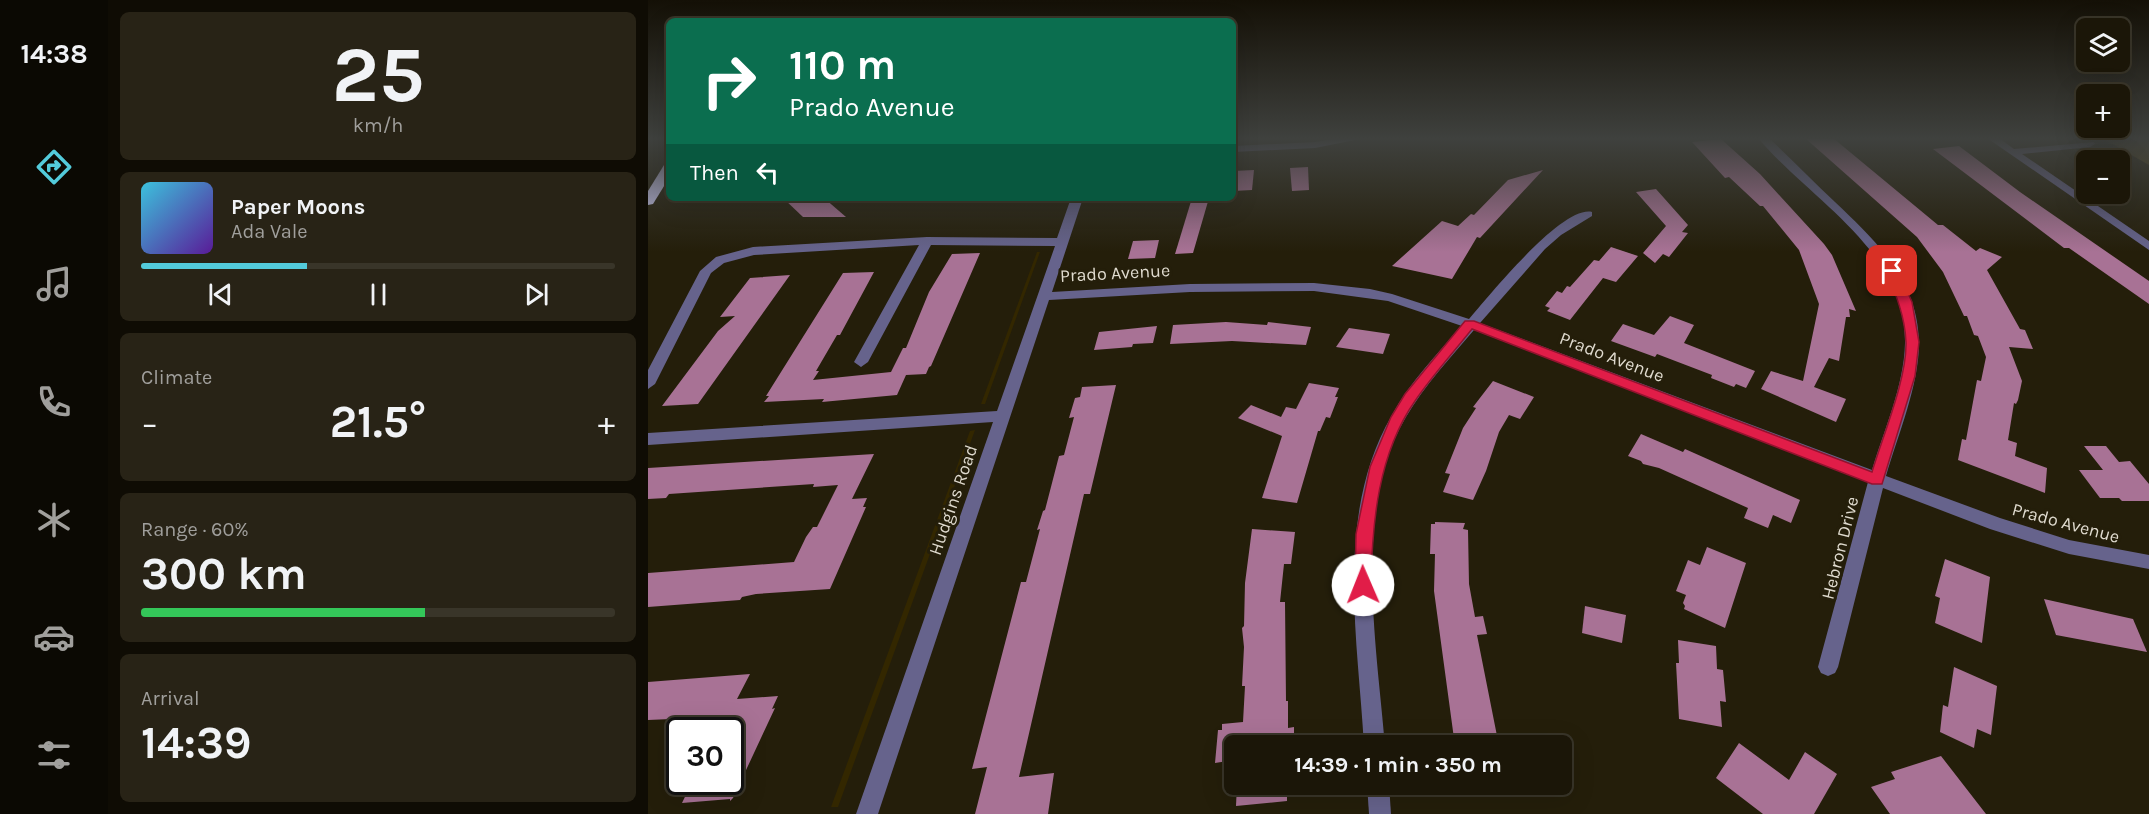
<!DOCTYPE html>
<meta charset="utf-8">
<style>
:root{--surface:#1b1608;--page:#282316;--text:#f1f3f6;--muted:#a09f9c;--line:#393529;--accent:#53cbdb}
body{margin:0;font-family:Karla,sans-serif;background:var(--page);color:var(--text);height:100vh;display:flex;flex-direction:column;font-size:22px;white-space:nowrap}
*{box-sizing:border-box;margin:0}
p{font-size:20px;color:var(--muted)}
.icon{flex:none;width:33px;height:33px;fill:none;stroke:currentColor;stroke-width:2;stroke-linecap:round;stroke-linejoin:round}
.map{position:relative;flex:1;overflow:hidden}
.sheet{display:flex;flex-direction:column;gap:12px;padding:12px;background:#0f0c04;width:540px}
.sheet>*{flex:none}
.banner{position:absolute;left:18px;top:18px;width:570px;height:183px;border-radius:9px;box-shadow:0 6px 24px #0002,0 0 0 2px var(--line);background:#0b6e4f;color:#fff;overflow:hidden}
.controls{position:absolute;left:1428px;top:18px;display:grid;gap:12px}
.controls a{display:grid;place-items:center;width:54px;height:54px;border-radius:9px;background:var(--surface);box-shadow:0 6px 24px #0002,0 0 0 2px var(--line);font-size:30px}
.speed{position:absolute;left:18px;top:717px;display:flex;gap:12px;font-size:30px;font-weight:700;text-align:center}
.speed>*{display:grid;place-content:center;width:78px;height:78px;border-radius:50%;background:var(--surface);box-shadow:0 6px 24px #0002,0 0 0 2px var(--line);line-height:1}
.speed .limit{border:3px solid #111;border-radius:9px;background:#fff;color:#111}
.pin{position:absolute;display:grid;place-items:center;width:51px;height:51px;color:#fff;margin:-26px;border-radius:12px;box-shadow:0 3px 9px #0006}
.me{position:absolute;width:66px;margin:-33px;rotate:359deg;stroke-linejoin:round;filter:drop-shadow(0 0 4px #0008)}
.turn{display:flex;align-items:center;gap:21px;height:126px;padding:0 24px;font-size:27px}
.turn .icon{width:78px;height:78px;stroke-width:2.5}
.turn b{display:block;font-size:42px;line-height:51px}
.then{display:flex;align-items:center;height:57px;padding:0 24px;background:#0003;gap:12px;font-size:22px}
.big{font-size:45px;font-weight:700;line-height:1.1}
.sheet .card{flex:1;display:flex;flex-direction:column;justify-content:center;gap:9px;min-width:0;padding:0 21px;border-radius:9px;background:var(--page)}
.sheet .dial{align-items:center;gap:0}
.dial b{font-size:78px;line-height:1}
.song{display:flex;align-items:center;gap:18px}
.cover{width:72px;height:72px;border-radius:9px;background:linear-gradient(135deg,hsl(190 70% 55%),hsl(270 70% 35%))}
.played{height:6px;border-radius:3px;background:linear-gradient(90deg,var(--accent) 35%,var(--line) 35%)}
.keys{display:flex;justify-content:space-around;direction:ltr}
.heat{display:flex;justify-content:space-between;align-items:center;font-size:33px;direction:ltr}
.charge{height:9px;border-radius:4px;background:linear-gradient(90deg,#34c759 60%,var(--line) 0)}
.trip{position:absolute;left:576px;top:735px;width:348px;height:60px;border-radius:9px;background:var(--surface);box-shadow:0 6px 24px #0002,0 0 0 2px var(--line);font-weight:700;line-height:60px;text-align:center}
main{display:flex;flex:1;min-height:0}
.tabs{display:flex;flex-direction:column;width:108px;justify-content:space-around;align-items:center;background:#0b0903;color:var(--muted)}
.tabs .icon{width:42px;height:42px}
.tabs .on{color:var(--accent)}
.tabs b{font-size:27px;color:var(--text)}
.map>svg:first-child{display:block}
.green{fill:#332700}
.forest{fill:#544517}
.building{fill:#a87295}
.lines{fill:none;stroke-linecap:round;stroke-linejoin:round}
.minor{fill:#66638c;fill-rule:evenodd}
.highway{fill:#ceccf6;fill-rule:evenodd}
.route{fill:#e11d48;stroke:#92132f;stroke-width:1.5}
.labels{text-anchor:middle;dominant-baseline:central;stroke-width:6;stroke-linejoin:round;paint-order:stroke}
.street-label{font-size:18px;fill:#dfdace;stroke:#241e0a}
</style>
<main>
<nav class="tabs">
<b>14:38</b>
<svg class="icon on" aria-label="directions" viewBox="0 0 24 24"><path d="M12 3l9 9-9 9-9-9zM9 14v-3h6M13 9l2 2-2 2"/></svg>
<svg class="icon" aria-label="music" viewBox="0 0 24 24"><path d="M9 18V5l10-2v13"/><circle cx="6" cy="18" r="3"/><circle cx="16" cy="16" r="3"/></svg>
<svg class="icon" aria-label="phone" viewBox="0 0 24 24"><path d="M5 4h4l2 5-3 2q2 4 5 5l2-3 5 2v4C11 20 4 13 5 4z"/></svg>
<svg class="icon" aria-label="climate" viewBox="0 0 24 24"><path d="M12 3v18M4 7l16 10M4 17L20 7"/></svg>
<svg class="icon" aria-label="car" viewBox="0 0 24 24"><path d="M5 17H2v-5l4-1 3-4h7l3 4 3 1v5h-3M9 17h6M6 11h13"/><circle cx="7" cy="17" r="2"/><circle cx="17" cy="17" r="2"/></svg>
<svg class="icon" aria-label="filters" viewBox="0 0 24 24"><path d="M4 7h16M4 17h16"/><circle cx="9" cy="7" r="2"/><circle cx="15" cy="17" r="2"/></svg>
</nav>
<section class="sheet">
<div class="card dial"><b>25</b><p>km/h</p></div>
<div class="card">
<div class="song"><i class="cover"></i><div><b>Paper Moons</b><p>Ada Vale</p></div></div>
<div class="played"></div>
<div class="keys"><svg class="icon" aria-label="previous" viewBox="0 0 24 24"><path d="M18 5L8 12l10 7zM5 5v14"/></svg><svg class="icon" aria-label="pause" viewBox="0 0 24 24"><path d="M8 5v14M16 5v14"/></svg><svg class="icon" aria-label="next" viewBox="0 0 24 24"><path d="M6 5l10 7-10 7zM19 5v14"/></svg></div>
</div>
<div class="card"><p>Climate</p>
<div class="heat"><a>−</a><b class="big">21.5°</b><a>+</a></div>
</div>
<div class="card"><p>Range · 60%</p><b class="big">300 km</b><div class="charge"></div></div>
<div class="card"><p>Arrival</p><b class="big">14:39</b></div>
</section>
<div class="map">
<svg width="1501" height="814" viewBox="0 0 1501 814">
<rect width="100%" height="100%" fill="#241e0a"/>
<g class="green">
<path d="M389,252H392L337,404H333Z"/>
<path d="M327,430L190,807H183L322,431Z"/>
</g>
<path class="forest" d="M1454,138H1501V165Z"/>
<g class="building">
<path d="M1157,138H1185L1290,225H1295L1328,251L1332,248L1354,257L1339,270L1372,329L1377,330L1385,349L1361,347L1374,381L1370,400L1368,404L1366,403L1360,440L1369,443L1367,456L1399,468L1397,493L1310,460L1314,439L1318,440L1329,380L1333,381L1338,357L1330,336L1326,335L1319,316H1316L1295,272L1269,237Z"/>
<path d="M1073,139L1112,174L1176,244L1184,255L1208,311L1201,309L1202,317H1198L1191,361L1181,358L1166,387L1198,399L1188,422L1113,389L1123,371L1155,381L1171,304L1151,250L1115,206H1112L1081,177L1077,178L1044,142Z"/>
<path d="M1311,146L1372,192L1501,281V304L1421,248H1416L1285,149Z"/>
<path d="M660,167L661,190L644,191L642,168Z"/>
<path d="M606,170L604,190L585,191V171Z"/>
<path d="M895,170L832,238L829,237L804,279L744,266L794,221L810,226L823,214L826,215L860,180Z"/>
<path d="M1008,189L1040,225L1034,232L1040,233L1021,257L1015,254L1007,263L995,253L1018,226L988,192Z"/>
<path d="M135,198H176L198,217H155Z"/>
<path d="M544,198H561L545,253L527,254Z"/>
<path d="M511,240L507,258L480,259L485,241Z"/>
<path d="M963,247L990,256L968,282L955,278L922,320L899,311L902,308L897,306L909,291L914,293L919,286L922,287L946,260L951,261Z"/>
<path d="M332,253L283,366L281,367L278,374L258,375L249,395L174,402L176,399L116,402L121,396H118L195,273L226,272L192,335H189L168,371H171L165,380L243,372L255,348H258L281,292L304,254Z"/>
<path d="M142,275L50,404L14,406L70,331L87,316L72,317L102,278Z"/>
<path d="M1022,316L1046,325L1036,343L1107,371L1098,388L1088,384L1086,387L1063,378L1064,375L1009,354L1007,357L963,341L975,324L1006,335Z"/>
<path d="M578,322L619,325L620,322L663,327L658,345L584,341L522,344L525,325Z"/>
<path d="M509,326L505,343L485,344L484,347L446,350L451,332Z"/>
<path d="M701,328L742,334L735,354L688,347Z"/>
<path d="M845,381L886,397L872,419L861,415L851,432L838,471L825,500L795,492L802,474L797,473L815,428L828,408L825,407Z"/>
<path d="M661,383L691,388L687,397H690L682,418L678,417L672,431H670L649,503L614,498L634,436L590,418L603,405L633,417L638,407L648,409Z"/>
<path d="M468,385L442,494H436L371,777L406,773L400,814H327L339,767L324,769L373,582H378L392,529L389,530L395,511L397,510L411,456L416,455L426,417L421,418L427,398L432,397L434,387Z"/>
<path d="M993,434L1035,452L1037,449L1152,500L1143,523L1125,515L1120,528L1096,518L1100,508L1011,468L995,464L993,461L980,456Z"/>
<path d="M1436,446H1458L1471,462L1482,461L1501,484V501H1474L1471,498H1452L1431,470H1455Z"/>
<path d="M226,454L204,499L219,498L215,507H218L182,589L108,594L94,597L92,600L0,607V573L146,562L158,537L165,527H169L190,485L165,487L166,484L21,494L18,498L0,499V468Z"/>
<path d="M787,522L817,523L815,529L820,530L821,584L827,617L835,616L839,634L829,635L851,746H807L786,591L787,554H782L783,524H787Z"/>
<path d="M604,529L647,532L643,564H636L632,602H637L638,701H640V728L646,727V746H586V760L567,763L570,730H574V724L595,722L597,686H594L596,647L594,628L596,626L597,583Z"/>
<path d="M1059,547L1098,563L1077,628L1036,609L1037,606L1035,603L1038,595L1028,591L1040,560L1052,565Z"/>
<path d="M1297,559L1342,577L1334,643L1287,623L1292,598L1287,596Z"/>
<path d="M1396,599L1485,619L1499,652L1408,635Z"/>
<path d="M937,606L978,615L974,643L934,633Z"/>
<path d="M1030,640L1068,646L1069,669L1075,670L1078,702L1072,701L1074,727L1031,719L1028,663H1031Z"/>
<path d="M1306,667L1349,686L1343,735L1329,729L1326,748L1292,732L1295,705L1300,707Z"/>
<path d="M102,674L89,699L130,696L124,709L127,708L85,798L82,801V799L34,803L44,782H82V730H70L76,719L21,723L23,719L0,720V682Z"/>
<path d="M1091,743L1141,780L1157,752L1189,774L1166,814H1115L1068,778Z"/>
<path d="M1293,756L1338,814H1242L1223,787L1247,779L1243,772Z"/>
<path d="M589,784H639V801L588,806Z"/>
</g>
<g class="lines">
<g class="minor">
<path d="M690,138H717L667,148L585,152V146L667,142Z"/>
<path d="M1110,138H1121C1143,159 1165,181 1187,202C1229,242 1270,280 1271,343C1271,385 1250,435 1238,476L1352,518L1421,540L1501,555V569L1421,554L1342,529L1235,488L1190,667L1187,673L1180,676L1173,673L1170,667L1220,482L826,330C802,358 777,385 758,417C704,507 729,646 737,746H716C710,637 686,515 744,415C762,382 789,354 814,326L740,301L666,291L542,292L401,300L230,814H208L345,422L0,445V433L349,411L407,246L283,245L220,362L213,367L206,362L271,245L106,255L76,263L63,273L7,384L0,389V370L52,271L68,257L105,247L279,237L409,238L423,198H435L404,292L542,284L666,283L722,289L744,294L821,319C841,296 914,205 944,212V216L913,235L897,249L832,323L1224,470C1236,430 1256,386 1257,343C1258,250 1163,201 1110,138Z"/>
<path d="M1339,138H1351L1366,149L1446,142L1447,144L1442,147L1374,154L1501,241V250Z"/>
<path d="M719,784H741L743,814H721Z"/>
</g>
<path class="highway" d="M21,164V178L5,204L0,205V191L16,165Z"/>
</g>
<linearGradient id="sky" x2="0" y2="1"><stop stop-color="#141006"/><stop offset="0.55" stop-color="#3f413e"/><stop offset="1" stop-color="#3f413e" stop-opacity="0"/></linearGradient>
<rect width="1501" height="252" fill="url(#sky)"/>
<path class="route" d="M1244,268L1250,271L1264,302L1271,342L1267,376L1234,484H1224L824,329C805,353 784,376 767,401C730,454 724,523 723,585L721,590L715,593L709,590L707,585L708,534L722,467L743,417L757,394L817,321H826L1224,472C1235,435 1259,379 1258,342C1257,317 1248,294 1238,271Z"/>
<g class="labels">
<g class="street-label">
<text transform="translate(467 273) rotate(-3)">Prado Avenue</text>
<text transform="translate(964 357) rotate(21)">Prado Avenue</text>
<text transform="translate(305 500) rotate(-71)">Hudgins Road</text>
<text transform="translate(1418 523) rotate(15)">Prado Avenue</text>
<text transform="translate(1192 548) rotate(-76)">Hebron Drive</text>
</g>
</g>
</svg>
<div class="controls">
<a><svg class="icon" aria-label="layers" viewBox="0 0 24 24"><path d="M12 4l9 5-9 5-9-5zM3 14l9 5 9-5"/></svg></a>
<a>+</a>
<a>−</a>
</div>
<div class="speed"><div class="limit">30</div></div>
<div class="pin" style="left:1244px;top:271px;background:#d93025"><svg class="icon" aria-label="arrive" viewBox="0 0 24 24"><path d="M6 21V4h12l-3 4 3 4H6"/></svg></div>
<svg class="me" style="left:715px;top:585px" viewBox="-20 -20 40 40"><circle r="19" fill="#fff"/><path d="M0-13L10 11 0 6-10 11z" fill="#e11d48"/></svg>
<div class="trip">14:39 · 1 min · 350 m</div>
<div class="banner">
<div class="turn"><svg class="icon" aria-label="right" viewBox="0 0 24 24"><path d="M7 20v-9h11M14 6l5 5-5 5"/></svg><div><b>110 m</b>Prado Avenue</div></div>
<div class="then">Then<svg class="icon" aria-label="left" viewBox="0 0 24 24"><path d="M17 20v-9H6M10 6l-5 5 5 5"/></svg></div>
</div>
</div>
</main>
